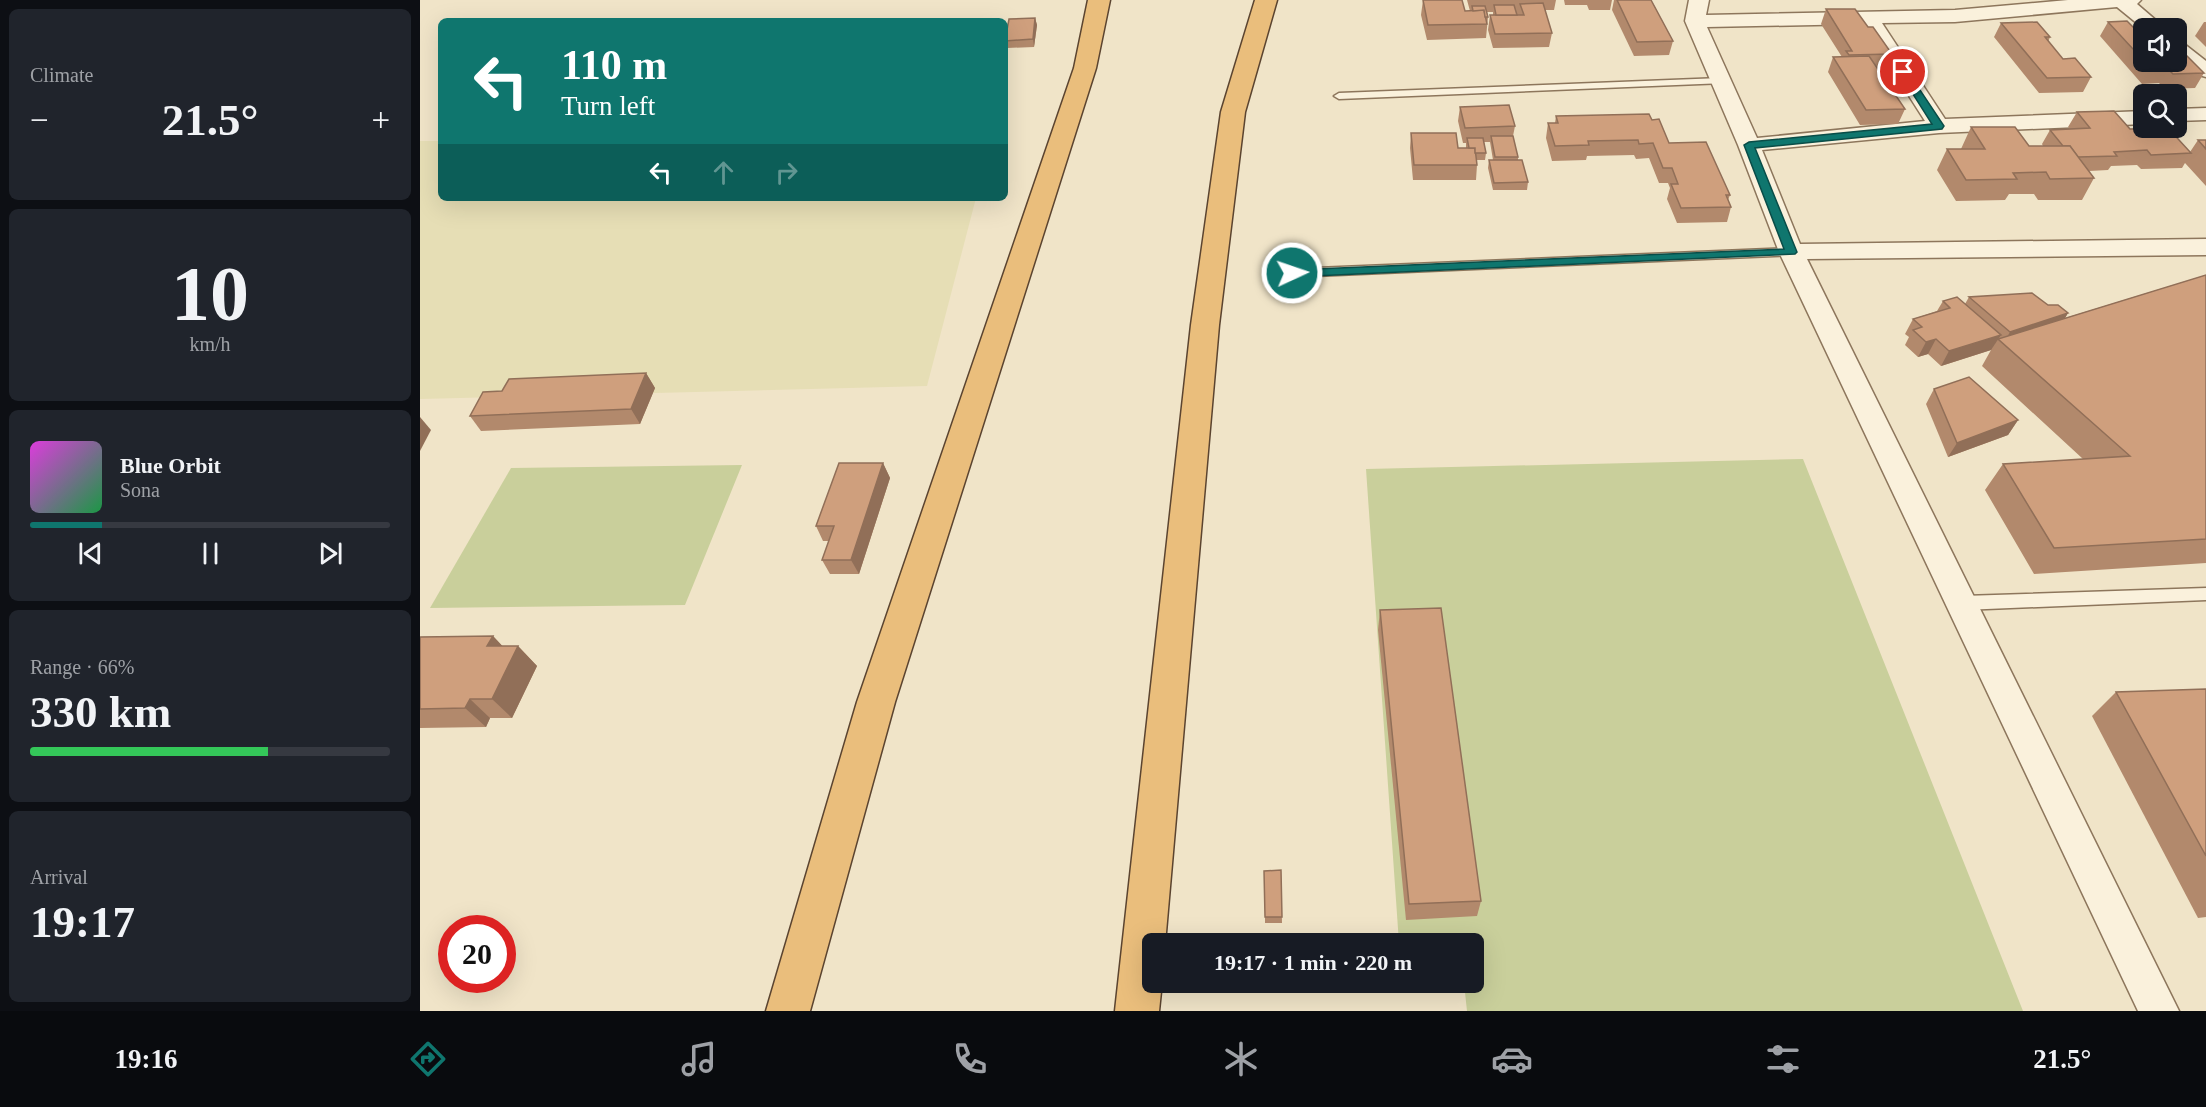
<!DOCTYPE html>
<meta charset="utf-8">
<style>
:root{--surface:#171b24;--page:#20242c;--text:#f1f3f6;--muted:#9ea1a6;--line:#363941;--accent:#0f766e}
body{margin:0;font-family:"Times New Roman",serif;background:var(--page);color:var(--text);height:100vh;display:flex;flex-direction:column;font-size:22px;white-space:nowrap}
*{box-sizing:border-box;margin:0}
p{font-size:20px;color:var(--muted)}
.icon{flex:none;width:33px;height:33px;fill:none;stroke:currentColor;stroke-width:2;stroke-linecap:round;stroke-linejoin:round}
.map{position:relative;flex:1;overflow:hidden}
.panel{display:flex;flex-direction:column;gap:9px;padding:9px;background:#0d0f14;width:420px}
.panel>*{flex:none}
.banner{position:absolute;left:18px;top:18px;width:570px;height:183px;border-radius:9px;box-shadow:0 6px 24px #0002;background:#0f766e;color:#fff;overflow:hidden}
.tools{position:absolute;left:1713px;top:18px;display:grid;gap:12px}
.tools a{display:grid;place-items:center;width:54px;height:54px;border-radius:9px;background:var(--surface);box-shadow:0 6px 24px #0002;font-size:30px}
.speed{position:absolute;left:18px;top:915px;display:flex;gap:12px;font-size:30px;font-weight:700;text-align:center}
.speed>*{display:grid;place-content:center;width:78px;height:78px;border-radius:50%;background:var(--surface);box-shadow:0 6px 24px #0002;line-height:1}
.speed .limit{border:9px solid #d22;background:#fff;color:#111}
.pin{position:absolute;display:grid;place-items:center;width:51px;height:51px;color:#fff;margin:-26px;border:3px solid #fff;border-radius:50%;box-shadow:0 2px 6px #0007}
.me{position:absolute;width:66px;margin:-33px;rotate:87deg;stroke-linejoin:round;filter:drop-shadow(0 0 4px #0008)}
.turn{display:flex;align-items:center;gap:21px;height:126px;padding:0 24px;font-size:27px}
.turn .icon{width:78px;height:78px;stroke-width:2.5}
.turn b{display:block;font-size:42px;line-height:51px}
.lanes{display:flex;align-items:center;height:57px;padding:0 24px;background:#0003;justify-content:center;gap:30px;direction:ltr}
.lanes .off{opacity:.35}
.big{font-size:45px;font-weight:600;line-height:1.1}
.panel .card{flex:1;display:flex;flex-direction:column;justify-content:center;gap:9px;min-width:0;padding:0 21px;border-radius:9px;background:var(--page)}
.panel .dial{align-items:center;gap:0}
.dial b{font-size:78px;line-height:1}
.song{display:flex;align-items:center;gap:18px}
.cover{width:72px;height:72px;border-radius:9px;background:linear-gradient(135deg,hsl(300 70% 55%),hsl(140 70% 35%))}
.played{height:6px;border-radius:3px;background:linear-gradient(90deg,var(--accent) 20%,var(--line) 20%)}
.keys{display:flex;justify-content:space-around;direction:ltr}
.heat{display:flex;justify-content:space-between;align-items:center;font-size:33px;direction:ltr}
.charge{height:9px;border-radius:4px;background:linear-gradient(90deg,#34c759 66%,var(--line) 0)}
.trip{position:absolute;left:722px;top:933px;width:342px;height:60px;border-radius:9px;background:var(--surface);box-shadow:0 6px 24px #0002;font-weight:600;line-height:60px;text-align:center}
.menu{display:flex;height:96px;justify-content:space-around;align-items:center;background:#090b0e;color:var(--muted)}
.menu .icon{width:42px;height:42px}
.menu .current{color:var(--accent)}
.menu b{font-size:27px;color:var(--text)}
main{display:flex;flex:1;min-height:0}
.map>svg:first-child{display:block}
.farmland{fill:#e6deb5}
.green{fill:#c9cf9b}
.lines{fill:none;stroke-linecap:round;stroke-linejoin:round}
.service-casing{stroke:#8d765c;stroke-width:3}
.minor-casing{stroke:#8d765c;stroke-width:3}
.trunk-casing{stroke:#5b4430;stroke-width:3}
.service{fill:#faf1dc;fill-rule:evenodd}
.minor{fill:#faf1dc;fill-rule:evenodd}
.trunk{fill:#eabe7c;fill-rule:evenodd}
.wall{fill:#b2896c}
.shaded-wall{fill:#916f58}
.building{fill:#cf9f7d;stroke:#916f58;stroke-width:1.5}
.route{fill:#0f766e;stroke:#0a4d48;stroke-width:1.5}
</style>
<main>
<section class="panel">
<div class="card"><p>Climate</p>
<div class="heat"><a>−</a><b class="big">21.5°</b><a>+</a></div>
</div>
<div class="card dial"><b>10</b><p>km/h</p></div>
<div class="card">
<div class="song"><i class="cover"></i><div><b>Blue Orbit</b><p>Sona</p></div></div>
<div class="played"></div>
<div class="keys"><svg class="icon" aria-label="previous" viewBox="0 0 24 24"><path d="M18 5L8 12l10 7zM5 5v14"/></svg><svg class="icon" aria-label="pause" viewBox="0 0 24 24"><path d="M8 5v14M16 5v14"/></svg><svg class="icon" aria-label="next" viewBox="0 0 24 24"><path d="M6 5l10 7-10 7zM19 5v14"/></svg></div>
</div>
<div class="card"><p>Range · 66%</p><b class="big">330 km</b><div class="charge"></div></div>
<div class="card"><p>Arrival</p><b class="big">19:17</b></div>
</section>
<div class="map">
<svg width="1786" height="1011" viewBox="0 0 1786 1011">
<rect width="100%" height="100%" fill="#f0e4c8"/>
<path class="farmland" d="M0,141H21V198H556L507,386L0,399Z"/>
<g class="green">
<path d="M1383,459L1603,1011H1047L1044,983L1053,982V944L1040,943L1039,937L979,943L946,469Z"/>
<path d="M322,465L265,605L10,608L91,468Z"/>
</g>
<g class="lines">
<g class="service-casing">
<g id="service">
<path d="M1301,78L1305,79V83L919,99L914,96L919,93Z"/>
<path d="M1371,248L1375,249V255L872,277L866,273L872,269Z"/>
<path d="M1786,588V600L1543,610L1537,608L1535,603L1537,598L1543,596Z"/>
</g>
</g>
<g class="minor-casing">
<g id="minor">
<path d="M1269,0H1289L1286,15L1535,10L1648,0H1721L1717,4L1745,28L1724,29L1697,7L1535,22L1462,23L1525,119L1724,111V124L1519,133L1342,150L1380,244L1786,239V255L1387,259L1759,1011H1718L1359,252L1318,145L1265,21ZM1443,24L1505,121L1337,138L1287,27Z"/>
<path d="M1756,41L1763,43L1786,61V77L1779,75L1756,57Z"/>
<path d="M1786,108V120L1756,121V109Z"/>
</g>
</g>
<g class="trunk-casing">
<g id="trunk">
<path d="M668,0H690L676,68L475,702L390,1011H346L437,702L654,68Z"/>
<path d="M835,0H857L825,112L799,325L745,944H732V982H742L739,1011H695L771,325L801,112Z"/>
</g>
</g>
<use href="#service" class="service"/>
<use href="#minor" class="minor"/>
<use href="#trunk" class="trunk"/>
</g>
<g class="wall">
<path d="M1003,0L1045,11H1050L1047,0H1136L1134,10H1125L1132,33L1129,47L1073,48L1068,30L1070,15H1073V12H1067L1068,17L1066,38L1007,40L1001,15Z"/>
<path d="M1144,0H1192L1190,10H1169L1167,5H1145Z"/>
<path d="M1194,0H1231L1253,41L1249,55L1214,56L1192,10Z"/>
<path d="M1406,9L1448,27L1472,54L1466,69H1458L1485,109L1478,124L1440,125L1408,72L1413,57H1422L1401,24Z"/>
<path d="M615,18L617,25L614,47L587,48L585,41Z"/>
<path d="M1688,22L1724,62L1761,55L1784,73L1775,88L1744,89L1739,83L1722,84L1680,36Z"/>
<path d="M1784,22H1786V47L1775,36Z"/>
<path d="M1581,23L1630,37L1628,42L1643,59L1671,77L1663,92L1619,93L1574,37Z"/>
<path d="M1040,107L1095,126L1093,136L1098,157V160L1108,182L1107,190H1073L1068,168L1069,160H1073L1070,142H1064L1066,153L1065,160H1057V165L1056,180H993L990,148L991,133L1038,148H1046V143H1043L1038,121Z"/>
<path d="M1657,112L1710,129L1770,152L1778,140H1786V186L1765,163L1762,168L1721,169L1717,165L1691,166L1688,170L1669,171L1674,178L1662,200H1618L1614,194H1589L1585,200L1536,201L1517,170L1527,149H1541L1551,127L1609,146H1623L1622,144L1630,130L1650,129L1648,127Z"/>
<path d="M1136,116L1232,120L1249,143L1310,195L1308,200L1311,207L1307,222L1257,223L1247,199L1250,188L1248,183H1239L1229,158L1216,159L1214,155L1167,156L1166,160L1132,161L1126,138L1128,123H1135Z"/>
<path d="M1786,275V563L1614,574L1565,490L1583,464L1663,459L1562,366L1571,350L1521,366L1508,354L1498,357L1485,345L1489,337L1485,334L1493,319L1517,311L1523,301L1545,304L1549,297L1628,305L1648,313L1645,318Z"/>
<path d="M226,373L235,388L220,424L61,431L50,416L82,391Z"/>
<path d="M1514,389L1598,420L1588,435L1528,457L1506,404Z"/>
<path d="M463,463L470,478L439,574H410L402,560L409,541H403L396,526Z"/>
<path d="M960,610L1061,901L1057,916L986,920L958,630Z"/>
<path d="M73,636L82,646H98L117,666L92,718H70L66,727L0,728V637Z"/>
<path d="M1786,689V917L1778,918L1672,716L1696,692Z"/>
<path d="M861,870L862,923H845V917Z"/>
</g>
<g class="shaded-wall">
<path d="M615,18L617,25L614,47L613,39Z"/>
<path d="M1648,313L1639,328L1583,344L1590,332Z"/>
<path d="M1581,335L1571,350L1521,366L1529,351Z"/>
<path d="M1516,339L1508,354L1498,357L1506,342Z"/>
<path d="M226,373L235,388L220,424L211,409Z"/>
<path d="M0,417L11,430L0,451Z"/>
<path d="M1598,420L1588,435L1528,457L1537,443Z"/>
<path d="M463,463L470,478L439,574L431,560Z"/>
<path d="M73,636L92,656L67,646Z"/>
<path d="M98,646L117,666L92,718L72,699Z"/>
<path d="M50,699L70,718L66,727L45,708Z"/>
</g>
<g class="building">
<path d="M1003,0H1042L1045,11L1064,10L1067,24L1008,25Z"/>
<path d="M1197,0H1231L1253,41L1217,42Z"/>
<path d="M1123,3L1132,33L1075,34L1070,15H1104L1100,4Z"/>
<path d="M1074,5H1094L1097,15H1076Z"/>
<path d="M1052,6H1065L1068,17H1065L1064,10L1053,11Z"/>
<path d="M1406,9H1435L1448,27H1453L1472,54L1429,55L1426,51H1432Z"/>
<path d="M615,18L613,39L585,41L589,19Z"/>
<path d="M1707,21L1724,38V61L1688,22Z"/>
<path d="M1617,22L1630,37H1625L1643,59L1655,58L1671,77L1627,78L1581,23Z"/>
<path d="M1756,51L1761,55H1766L1784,73L1753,74L1748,69H1730L1724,62H1756Z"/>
<path d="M1449,56L1485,109L1446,110L1413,57Z"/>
<path d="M1089,105L1095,126L1045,128L1040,107Z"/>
<path d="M1694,111L1710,129L1748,128L1771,153L1731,155L1727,150L1694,152L1697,156L1658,157L1650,146H1643L1630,130L1670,128L1657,112Z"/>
<path d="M1229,114L1232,120L1239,119L1249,143L1286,142L1310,195H1306L1311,207L1261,208L1251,184H1258L1252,168H1243L1233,143L1219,144L1218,140L1168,141L1169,145L1135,146L1128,123H1138L1136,116Z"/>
<path d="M1551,127H1595L1609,146H1650L1674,178L1630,179L1626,172L1593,173L1597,179L1546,180L1527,149H1565Z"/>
<path d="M991,133H1036L1038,148H1055L1057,165H994Z"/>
<path d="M1071,136H1093L1098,157H1075Z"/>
<path d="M1047,138H1063L1066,153H1055V148H1049Z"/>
<path d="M1778,140H1786V149Z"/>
<path d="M1069,160H1102L1108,182L1074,183Z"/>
<path d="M1786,275V539L1634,548L1583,464L1710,456L1578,339Z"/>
<path d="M1612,293L1628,305H1638L1648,313L1590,332L1549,297Z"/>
<path d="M1537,297L1581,335L1529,351L1516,339L1506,342L1493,330L1502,327L1493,319L1530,308L1523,301Z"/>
<path d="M226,373L211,409L50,416L63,392L82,391L89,379Z"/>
<path d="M1549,377L1598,420L1537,443L1514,389Z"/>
<path d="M419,463H463L431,560H402L414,526H396Z"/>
<path d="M1021,608L1061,901L989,904L960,610Z"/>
<path d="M73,636L67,646H98L72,699H50L45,708L0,709V637Z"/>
<path d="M1786,689V856L1696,692Z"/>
<path d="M861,870L862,917H845L844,871Z"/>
</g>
<path class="route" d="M1483,69L1488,72L1524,126L1522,129L1335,148L1377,252L1375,254L872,277L866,273L872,270L1364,249L1324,145L1329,142L1512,124L1479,72Z"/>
</svg>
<div class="tools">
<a><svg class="icon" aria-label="sound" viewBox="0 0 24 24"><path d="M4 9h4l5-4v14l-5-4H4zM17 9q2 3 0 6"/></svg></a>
<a><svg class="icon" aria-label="search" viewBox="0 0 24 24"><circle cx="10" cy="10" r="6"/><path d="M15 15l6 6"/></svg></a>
</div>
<div class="speed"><div class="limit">20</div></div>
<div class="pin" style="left:1483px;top:72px;background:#d93025"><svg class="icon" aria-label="arrive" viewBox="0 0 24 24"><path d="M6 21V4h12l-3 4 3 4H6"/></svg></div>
<svg class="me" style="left:872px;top:273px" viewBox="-20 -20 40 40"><circle r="17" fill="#0f766e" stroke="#fff" stroke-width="3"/><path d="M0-11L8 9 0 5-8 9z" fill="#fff"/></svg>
<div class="trip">19:17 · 1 min · 220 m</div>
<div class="banner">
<div class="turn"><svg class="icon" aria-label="left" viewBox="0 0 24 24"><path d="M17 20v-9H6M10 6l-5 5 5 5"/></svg><div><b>110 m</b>Turn left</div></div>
<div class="lanes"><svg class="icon" aria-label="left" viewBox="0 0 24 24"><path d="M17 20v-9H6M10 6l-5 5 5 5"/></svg><svg class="icon off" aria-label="ahead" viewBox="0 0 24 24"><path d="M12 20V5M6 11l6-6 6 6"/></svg><svg class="icon off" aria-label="right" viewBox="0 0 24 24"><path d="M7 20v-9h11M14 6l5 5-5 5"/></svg></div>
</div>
</div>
</main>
<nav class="menu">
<b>19:16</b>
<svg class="icon current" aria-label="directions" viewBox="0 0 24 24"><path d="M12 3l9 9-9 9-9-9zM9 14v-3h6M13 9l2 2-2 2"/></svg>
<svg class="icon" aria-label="music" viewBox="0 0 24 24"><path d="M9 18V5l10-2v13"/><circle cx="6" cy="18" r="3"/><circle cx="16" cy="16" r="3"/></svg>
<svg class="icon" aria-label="phone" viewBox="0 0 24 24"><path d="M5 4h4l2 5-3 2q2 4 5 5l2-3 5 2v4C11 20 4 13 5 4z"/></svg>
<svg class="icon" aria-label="climate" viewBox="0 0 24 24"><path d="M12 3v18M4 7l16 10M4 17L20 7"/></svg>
<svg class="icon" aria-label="car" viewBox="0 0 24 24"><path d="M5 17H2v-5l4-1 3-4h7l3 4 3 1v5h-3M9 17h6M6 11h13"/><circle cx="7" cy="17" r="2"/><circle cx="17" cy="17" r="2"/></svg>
<svg class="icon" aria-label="filters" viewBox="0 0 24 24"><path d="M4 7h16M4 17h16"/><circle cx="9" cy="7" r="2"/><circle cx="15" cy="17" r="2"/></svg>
<b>21.5°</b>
</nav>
